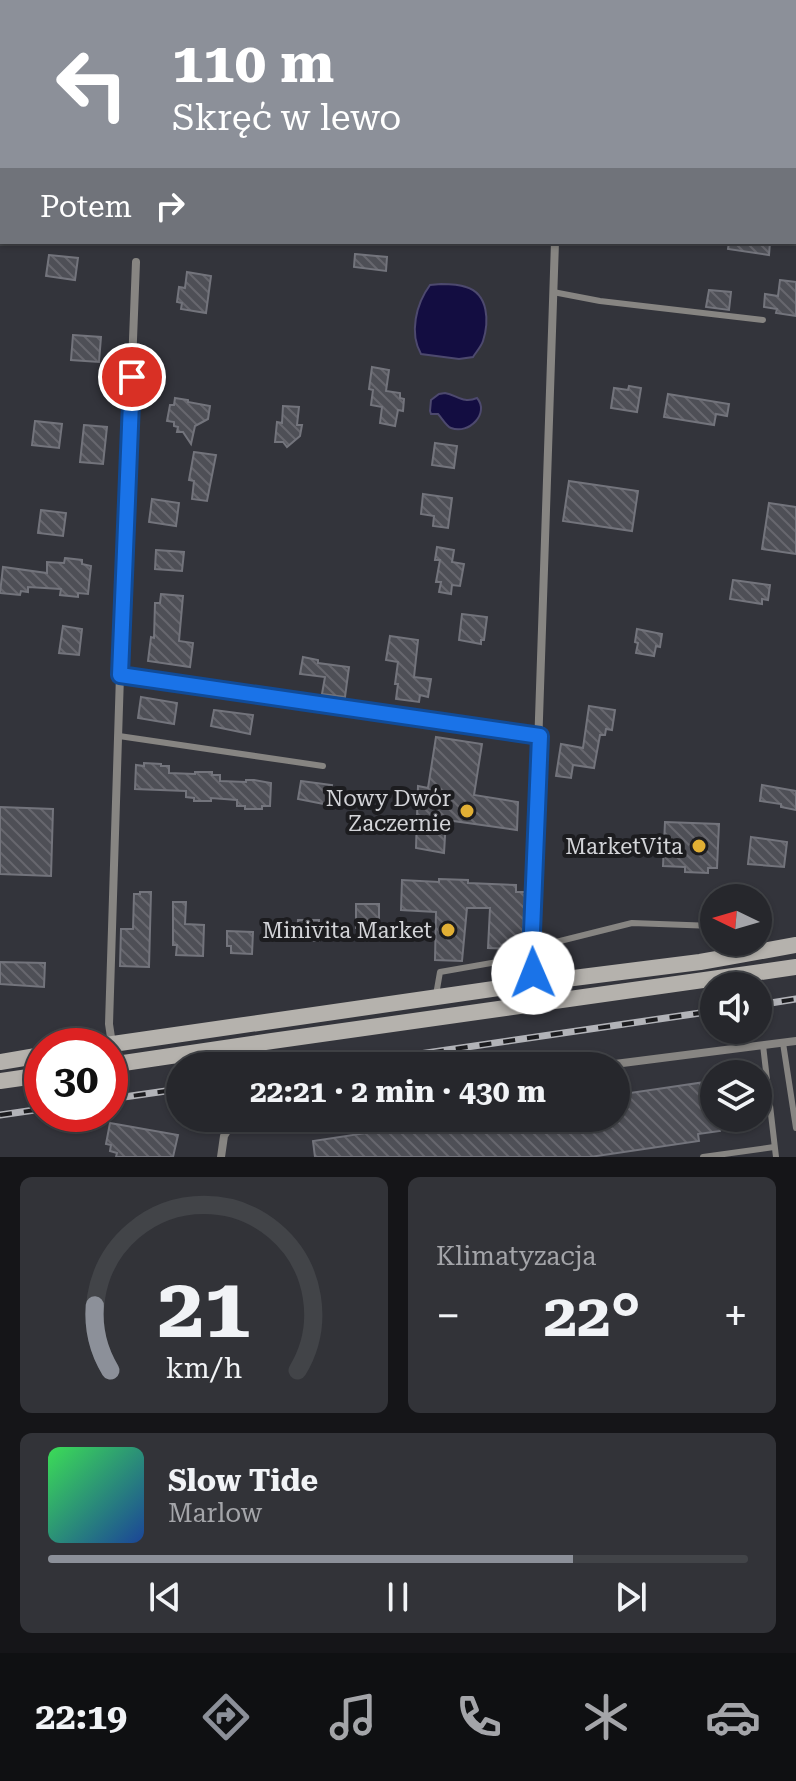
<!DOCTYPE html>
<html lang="pl">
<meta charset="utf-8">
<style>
:root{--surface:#26272c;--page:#323338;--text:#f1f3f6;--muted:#a4a5a9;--line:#424448;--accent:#8c9099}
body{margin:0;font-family:"Roboto Serif",serif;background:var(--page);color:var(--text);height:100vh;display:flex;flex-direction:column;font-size:30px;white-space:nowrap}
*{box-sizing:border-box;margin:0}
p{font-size:26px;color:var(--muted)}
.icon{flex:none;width:44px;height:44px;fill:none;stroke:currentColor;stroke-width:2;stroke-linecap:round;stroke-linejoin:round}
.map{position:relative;height:1157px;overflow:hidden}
.panel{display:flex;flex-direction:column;gap:20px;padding:20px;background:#151518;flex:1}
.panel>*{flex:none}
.guide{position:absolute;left:0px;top:0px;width:796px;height:244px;box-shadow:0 2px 6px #0004,0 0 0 2px var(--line);background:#8c9099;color:#fff;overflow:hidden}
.needle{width:52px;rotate:275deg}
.controls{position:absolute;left:700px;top:884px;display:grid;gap:16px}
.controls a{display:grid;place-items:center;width:72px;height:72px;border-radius:50%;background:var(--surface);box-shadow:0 2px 6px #0004,0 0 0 2px var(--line);font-size:40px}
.speed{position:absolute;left:24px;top:1028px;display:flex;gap:16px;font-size:40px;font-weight:700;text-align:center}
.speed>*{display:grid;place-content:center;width:104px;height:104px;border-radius:50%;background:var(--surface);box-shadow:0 2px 6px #0004,0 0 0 2px var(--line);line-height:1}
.speed .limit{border:12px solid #d22;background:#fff;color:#111}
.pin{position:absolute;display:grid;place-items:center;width:68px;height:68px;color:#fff;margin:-34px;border:4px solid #fff;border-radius:50%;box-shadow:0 2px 8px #0007}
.me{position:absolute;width:88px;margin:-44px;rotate:359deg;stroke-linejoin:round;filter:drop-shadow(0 0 6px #0008)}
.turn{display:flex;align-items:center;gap:28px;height:168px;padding:0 40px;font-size:36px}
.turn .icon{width:104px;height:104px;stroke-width:2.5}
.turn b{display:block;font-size:56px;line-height:68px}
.then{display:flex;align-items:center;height:76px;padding:0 40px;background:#0003;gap:16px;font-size:30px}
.big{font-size:60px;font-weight:700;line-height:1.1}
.panel .tile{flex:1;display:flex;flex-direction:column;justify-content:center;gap:12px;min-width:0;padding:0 28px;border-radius:12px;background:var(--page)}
.panel .dial{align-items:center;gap:0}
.dial svg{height:208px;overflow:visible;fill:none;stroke:var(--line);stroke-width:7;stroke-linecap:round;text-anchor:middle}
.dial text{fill:var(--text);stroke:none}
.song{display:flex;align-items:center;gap:24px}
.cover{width:96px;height:96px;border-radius:12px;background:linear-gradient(135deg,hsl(130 70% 55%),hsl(220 70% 35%))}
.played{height:8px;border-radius:4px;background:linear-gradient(90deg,var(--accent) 75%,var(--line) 75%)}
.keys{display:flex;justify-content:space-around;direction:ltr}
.heat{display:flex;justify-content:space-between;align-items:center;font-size:44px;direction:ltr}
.panel .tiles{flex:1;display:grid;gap:20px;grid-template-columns:1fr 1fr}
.tile:last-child{grid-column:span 2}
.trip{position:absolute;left:166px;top:1052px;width:464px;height:80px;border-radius:40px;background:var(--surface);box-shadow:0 2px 6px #0004,0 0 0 2px var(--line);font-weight:700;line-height:80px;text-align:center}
.tabs{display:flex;height:128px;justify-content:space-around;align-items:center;background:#0f1012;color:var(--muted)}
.tabs .icon{width:56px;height:56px}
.tabs .on{color:var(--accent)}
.tabs b{font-size:36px;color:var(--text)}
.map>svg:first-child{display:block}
.water{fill:#130d41;stroke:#4d496e;stroke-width:2}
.building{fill:url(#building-back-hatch);stroke:#73747c;stroke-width:2}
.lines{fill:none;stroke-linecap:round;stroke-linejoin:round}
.lane{stroke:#878582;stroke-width:6}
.street{stroke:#878582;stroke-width:8}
.secondary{stroke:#b5b2ad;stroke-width:16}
.rail-casing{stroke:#b2b3b8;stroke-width:7}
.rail{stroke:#1c1c1f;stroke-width:4;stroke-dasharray:12;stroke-linecap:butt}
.route-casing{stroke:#114b97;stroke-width:20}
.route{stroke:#1a73e8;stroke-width:14}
.poi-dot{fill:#e1af34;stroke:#1c1c1f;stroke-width:3}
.labels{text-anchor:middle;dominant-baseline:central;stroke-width:8;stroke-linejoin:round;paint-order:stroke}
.poi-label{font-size:22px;fill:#d3d4d8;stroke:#1c1c1f;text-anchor:end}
</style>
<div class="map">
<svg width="796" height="1157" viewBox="0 0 796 1157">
<defs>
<pattern id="building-back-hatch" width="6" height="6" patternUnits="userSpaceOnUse" patternTransform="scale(2)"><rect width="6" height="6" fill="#4e4f56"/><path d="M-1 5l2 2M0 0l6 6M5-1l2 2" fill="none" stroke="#67676e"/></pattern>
</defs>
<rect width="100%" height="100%" fill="#33343b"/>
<g class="water">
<path d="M441,284C449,284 458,284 466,287C489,294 489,322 483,341C481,347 476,352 473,357L459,359L421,354C409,333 416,304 430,285Z"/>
<path d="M445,393C457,395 463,404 477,398C490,413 469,435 451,428C446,426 442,418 438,414H431L430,411L431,400L439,394Z"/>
</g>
<g class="building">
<path d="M729,242H770L769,255L728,249Z"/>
<path d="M355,254L387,257L386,271L354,267Z"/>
<path d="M49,255L78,258L75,280L46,276Z"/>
<path d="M187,272L211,276L206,313L181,309L182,303L177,302L179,287L185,288Z"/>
<path d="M780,280L796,282V316L776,313L777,309L764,307L765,294L778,296Z"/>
<path d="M709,290L731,292L729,310L706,307Z"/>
<path d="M73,335L101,337L99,362L71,360Z"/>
<path d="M372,367L389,370L386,391L400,393V398L404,399L403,411L398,410L395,426L380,423L382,407L371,405L373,390L369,389Z"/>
<path d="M629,386L641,388L637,412L611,408L614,388L628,390Z"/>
<path d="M668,394L729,404L727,416L716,414L714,425L664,417Z"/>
<path d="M175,398L188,400V402L210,406L208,419L195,426L191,444L183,432H177L178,427L174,426V422L167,421L170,405H174Z"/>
<path d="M283,406L299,407L297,425H302L300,436L287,447L283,442H275L277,422L282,423Z"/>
<path d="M35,421L62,424L59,448L32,445Z"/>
<path d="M84,425L107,427L103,464L80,462Z"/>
<path d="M435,443L457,446L454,468L432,465Z"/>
<path d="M194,452L216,455L207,501L192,499L194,481L189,480Z"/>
<path d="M569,481L638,491L632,531L563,521Z"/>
<path d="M423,494L452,498L448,528L433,526L434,516L421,514Z"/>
<path d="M152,499L179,503L176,526L149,522Z"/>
<path d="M769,503L796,507V554L762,549Z"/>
<path d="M41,510L66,513L63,536L38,533Z"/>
<path d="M437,547L454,550L452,562L464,564L460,586L452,585L451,594L439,592L441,582H436L440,560H435Z"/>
<path d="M156,550L184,552L182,571L155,569Z"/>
<path d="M65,558L82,560V564L91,566L88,594L78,593V597L60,595L61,589L28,587V592L21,591L20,595L0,593L3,567L47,573V562L64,563Z"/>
<path d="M733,580L770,585L768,600L762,599V604L730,599Z"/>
<path d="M161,594L183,596L179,641L193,643L190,667L148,661L151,637L154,638L155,603H160Z"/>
<path d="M462,614L487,617L484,640H481V644L459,640Z"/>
<path d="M63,626L82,629L79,655L59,653Z"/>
<path d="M637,629L662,634L660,647L656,646L654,656L636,653L638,643L635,642Z"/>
<path d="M390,636L418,640L414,677L431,679L428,697L420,695L419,702L396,699L398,684H395L398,662L386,660Z"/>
<path d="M303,657L318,660V663L349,667L345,697L322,694L325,677L300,674Z"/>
<path d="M141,697L177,703L174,724L138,718Z"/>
<path d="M589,706L615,710L612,730L606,729L605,735H600L594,768L573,765L571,778L556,776L561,744L583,748Z"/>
<path d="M214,710L253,715L250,734L211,726Z"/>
<path d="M436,737L482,744L474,795L518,802L517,830L446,820L444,853L416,848L418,786L428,788Z"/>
<path d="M144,763L161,764V766H169V773L195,774V772H212V775H220V781L246,782V780H254L271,783L270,806H262V809H245V806H237V800L211,798V801H194V798L186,797V791L135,789L136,765L144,766Z"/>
<path d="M301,781L332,785L329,805L298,799Z"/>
<path d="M762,785L796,791V810L781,807V804L760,801Z"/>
<path d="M0,807L53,809L51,876L0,874Z"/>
<path d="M665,822L719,824L717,868H708V873L685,872V867L663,866Z"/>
<path d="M751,837L787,842L784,867L748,864Z"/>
<path d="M439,879L468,880V883L516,885V892H525L522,949L488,948L490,908H467L462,961L435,960L436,912L401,910L402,880L439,882Z"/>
<path d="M140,892H151L149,967L120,966L121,929H133L134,894H140Z"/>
<path d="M173,902H186L185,924L204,925L203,956L176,955L177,945H173Z"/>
<rect x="356" y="904" width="23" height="24"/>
<path d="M298,920H319V941L297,940Z"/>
<path d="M227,931L253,932L252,954L231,953V946H227Z"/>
<path d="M0,962L45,963L44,987L0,984Z"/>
<path d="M712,1081L714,1118H718L720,1131L698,1134L699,1141L590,1157H315L313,1141L465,1118H616V1095Z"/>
<path d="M110,1123L178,1135L173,1157H116L117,1153L110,1151L111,1145L106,1144Z"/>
</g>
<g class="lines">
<g class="lane">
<path d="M553,292L600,301L763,320"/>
<path d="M119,736L323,766"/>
<path d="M717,942L718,955"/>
<path d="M532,948L632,923L714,926"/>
<path d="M436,995L440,972L531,956"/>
<path d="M783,1043L796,1128"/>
<path d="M763,1045L776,1157"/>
<path d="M703,1157L774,1147"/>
</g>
<g class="street">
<path d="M560,0V2"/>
<path d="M651,0L664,2"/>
<path d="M794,22H796"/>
<path d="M794,225H796"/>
<path d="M120,675L540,736"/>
<path d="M536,1003L531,956L555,242"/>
<path d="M112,1044L109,1024L120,675L136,262"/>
<path d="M599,1066L796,1041"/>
<path d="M221,1157L224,1136L235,1118"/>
</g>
<g class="secondary">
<path d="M99,1046L534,983L700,962L796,945"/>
<path d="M0,1062L42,1055"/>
<path d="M110,1065L272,1041L796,967"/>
<path d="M0,1081L42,1075"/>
</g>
<g class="rail-casing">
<g id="rail">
<path d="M758,1005L796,999"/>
<path d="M337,1066L714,1011"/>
<path d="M110,1099L180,1089"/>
<path d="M0,1115L42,1109"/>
</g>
</g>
<use href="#rail" class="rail"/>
</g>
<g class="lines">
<g class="route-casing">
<path id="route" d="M132,377L120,675L540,736L531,956L533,973"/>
</g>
<use href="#route" class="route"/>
</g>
<g class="poi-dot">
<circle cx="467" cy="811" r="8"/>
<circle cx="699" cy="846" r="8"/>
<circle cx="448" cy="930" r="8"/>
</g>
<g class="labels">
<g class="poi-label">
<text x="451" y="798">Nowy Dwór<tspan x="451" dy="25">Zaczernie</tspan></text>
<text x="683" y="846">MarketVita</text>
<text x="432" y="930">Minivita Market</text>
</g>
</g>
</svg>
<div class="controls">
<a><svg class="needle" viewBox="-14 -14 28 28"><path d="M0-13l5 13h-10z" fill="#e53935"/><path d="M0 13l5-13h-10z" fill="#a4a5a9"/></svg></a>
<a><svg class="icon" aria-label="sound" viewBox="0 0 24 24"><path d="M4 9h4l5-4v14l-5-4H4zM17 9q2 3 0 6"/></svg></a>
<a><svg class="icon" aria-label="layers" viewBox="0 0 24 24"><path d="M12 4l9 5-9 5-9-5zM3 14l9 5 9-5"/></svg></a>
</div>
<div class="speed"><div class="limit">30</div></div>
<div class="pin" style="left:132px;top:377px;background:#d93025"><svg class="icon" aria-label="arrive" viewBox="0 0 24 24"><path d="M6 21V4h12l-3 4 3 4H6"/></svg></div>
<svg class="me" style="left:533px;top:973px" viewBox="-20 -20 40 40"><circle r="19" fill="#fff"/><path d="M0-13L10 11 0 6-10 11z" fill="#1a73e8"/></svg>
<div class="trip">22:21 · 2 min · 430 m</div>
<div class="guide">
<div class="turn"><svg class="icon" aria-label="left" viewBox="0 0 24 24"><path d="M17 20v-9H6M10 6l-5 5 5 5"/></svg><div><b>110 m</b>Skręć w lewo</div></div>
<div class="then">Potem<svg class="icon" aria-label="right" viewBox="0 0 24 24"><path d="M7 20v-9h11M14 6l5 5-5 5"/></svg></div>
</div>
</div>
<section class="panel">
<div class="tiles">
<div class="tile dial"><svg viewBox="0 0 100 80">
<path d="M14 69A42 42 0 1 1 86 69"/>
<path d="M14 69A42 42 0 0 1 8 44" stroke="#8c9099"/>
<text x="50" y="56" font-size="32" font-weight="700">21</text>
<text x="50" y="72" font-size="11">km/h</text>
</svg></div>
<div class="tile"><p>Klimatyzacja</p>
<div class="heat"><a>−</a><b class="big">22°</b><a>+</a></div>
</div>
<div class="tile">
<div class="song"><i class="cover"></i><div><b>Slow Tide</b><p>Marlow</p></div></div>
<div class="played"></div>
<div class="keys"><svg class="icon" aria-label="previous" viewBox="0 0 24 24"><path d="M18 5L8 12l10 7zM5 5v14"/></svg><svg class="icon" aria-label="pause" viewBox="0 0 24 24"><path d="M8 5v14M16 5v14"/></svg><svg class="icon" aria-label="next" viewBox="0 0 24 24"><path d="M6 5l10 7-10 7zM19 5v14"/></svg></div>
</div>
</div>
</section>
<nav class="tabs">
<b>22:19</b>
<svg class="icon on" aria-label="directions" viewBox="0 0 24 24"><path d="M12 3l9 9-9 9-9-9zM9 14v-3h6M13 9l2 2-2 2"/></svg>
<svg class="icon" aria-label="music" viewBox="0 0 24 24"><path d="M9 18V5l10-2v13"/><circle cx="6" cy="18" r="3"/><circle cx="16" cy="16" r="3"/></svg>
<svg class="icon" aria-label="phone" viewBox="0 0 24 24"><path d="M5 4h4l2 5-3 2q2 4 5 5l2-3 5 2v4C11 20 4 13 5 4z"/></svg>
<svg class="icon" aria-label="climate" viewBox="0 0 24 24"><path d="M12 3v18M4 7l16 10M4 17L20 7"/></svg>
<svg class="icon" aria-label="car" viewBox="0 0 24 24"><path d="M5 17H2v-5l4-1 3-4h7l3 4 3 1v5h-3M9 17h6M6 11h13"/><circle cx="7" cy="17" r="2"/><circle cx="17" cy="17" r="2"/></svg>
</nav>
